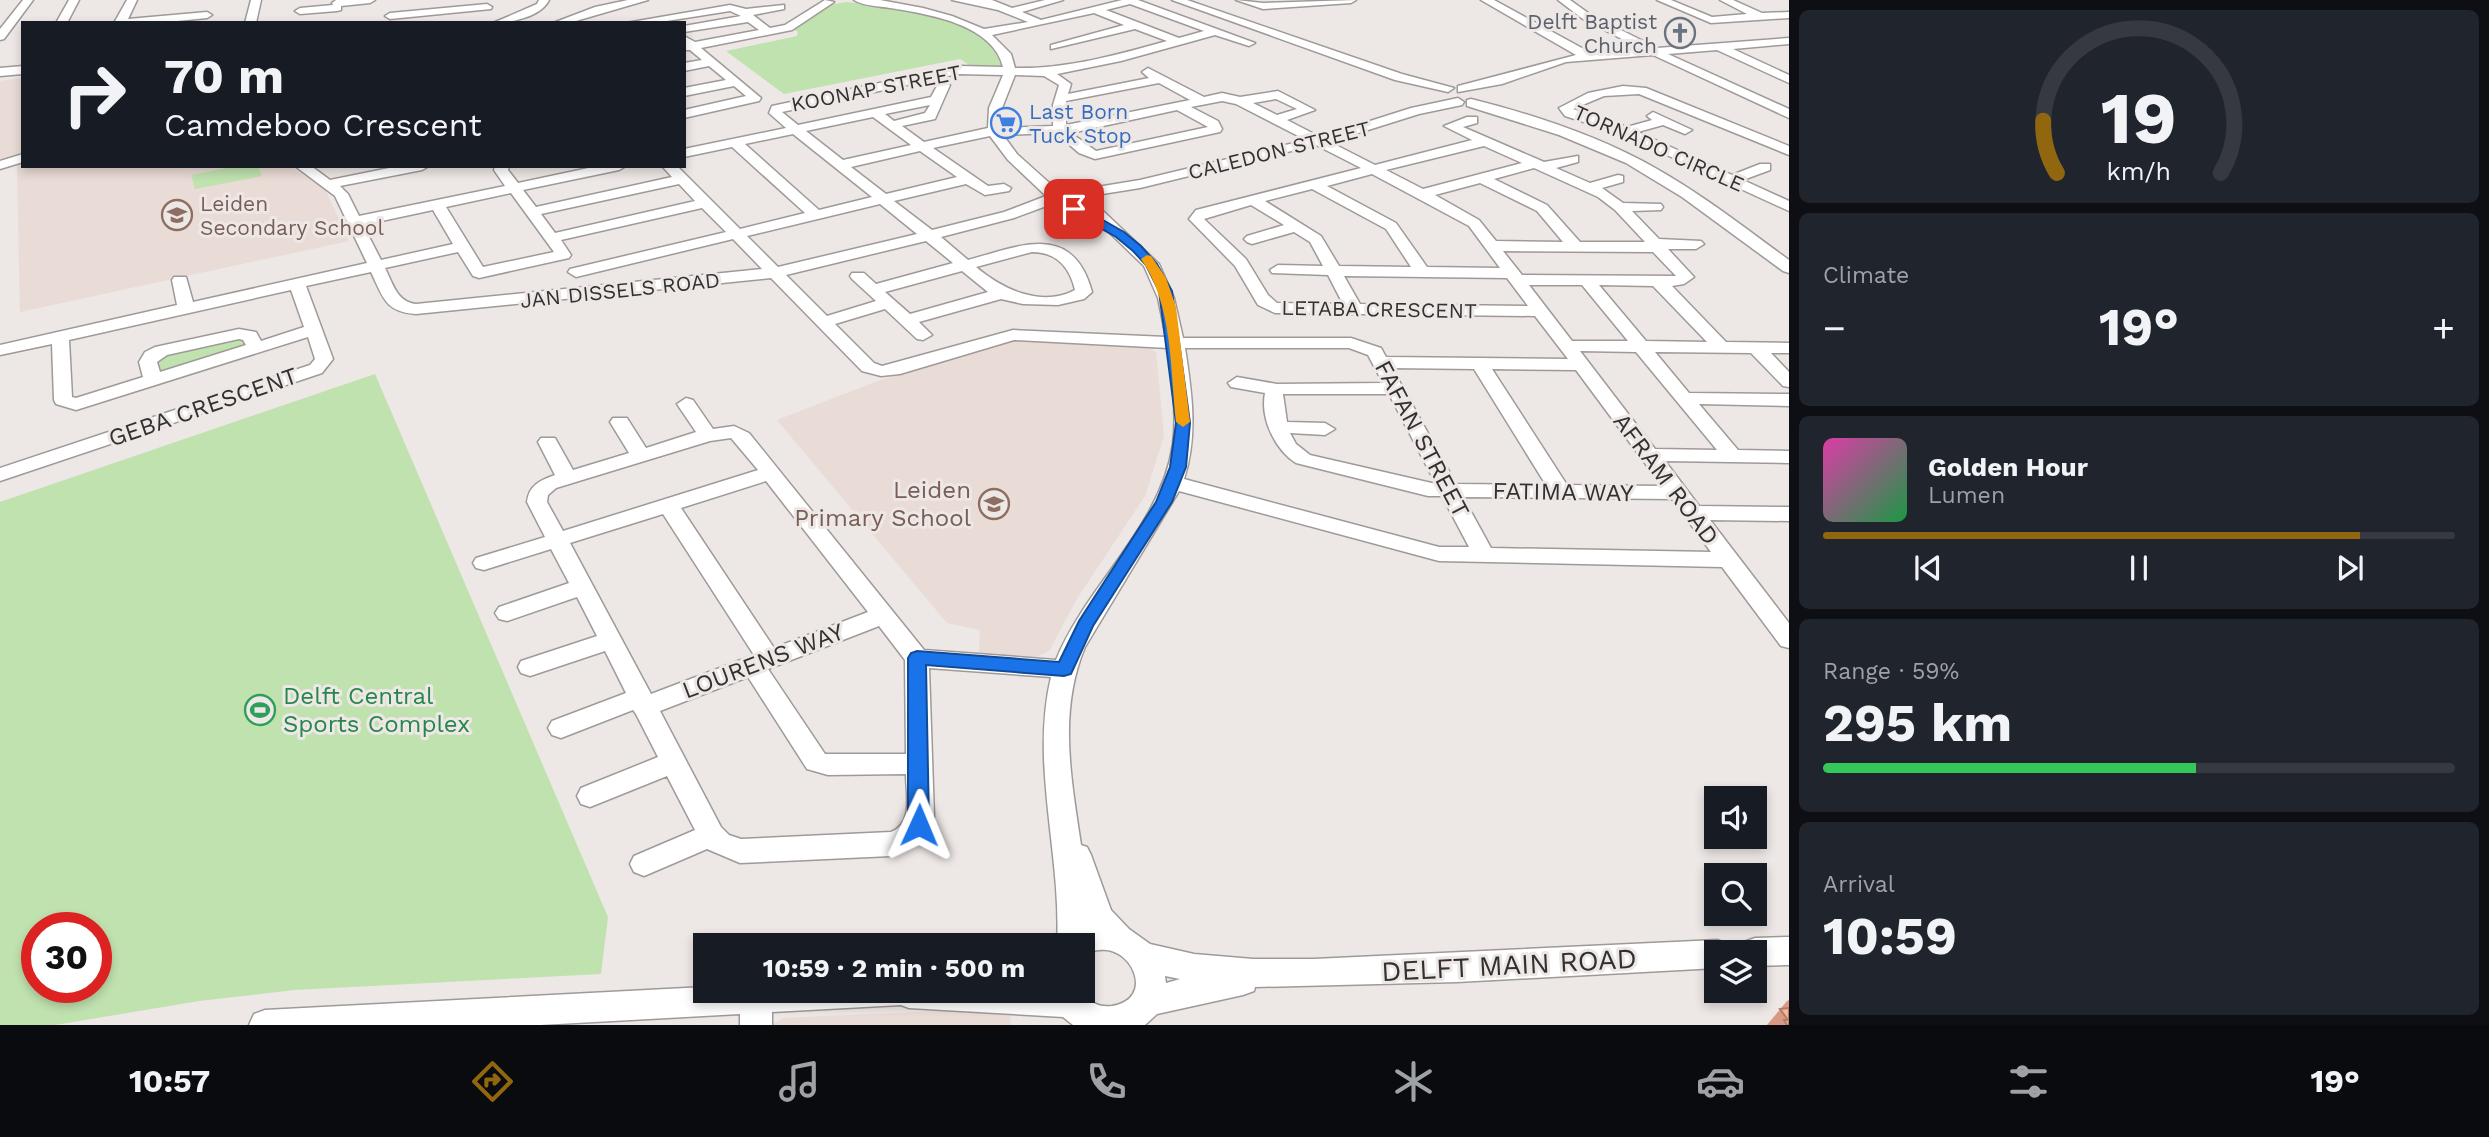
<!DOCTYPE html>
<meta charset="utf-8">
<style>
:root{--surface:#171b24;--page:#20242c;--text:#f1f3f6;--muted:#9ea1a6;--line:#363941;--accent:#90670e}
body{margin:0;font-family:"Work Sans",sans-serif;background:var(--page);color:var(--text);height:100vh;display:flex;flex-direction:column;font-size:26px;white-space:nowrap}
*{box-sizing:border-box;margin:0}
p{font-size:23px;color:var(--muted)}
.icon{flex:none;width:38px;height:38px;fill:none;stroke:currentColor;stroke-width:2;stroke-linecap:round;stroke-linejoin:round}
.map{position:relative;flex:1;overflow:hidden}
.panel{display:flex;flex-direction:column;gap:10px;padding:10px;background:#0d0f14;width:700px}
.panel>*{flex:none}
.top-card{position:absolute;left:21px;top:21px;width:665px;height:147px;border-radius:0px;box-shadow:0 4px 10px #0003;background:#171b24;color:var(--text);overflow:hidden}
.buttons{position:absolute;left:1704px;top:786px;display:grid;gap:14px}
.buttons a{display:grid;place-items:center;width:63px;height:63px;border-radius:0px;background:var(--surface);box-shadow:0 4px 10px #0003;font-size:35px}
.speed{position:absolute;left:21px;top:912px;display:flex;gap:14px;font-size:35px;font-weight:700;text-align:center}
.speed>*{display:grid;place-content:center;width:91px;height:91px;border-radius:50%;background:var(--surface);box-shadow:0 4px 10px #0003;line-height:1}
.speed .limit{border:10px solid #d22;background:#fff;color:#111}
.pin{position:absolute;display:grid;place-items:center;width:60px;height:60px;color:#fff;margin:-30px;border-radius:14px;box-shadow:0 4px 10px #0006}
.me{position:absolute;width:77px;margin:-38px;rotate:1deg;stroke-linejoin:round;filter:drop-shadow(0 0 5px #0008)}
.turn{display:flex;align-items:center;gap:24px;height:147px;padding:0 28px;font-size:32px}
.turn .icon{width:91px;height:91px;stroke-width:2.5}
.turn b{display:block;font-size:49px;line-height:60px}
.big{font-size:52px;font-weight:700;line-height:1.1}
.panel .widget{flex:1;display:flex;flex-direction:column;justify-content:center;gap:10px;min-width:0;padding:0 24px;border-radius:10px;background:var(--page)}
.panel .dial{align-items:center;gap:0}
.dial svg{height:182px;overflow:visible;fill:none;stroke:var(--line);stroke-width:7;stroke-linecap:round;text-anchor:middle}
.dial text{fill:var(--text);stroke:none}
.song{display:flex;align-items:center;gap:21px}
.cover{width:84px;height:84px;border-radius:10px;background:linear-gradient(135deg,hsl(320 70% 55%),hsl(140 70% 35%))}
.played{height:7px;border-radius:4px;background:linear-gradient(90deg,var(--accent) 85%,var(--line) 85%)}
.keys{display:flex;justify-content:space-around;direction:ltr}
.heat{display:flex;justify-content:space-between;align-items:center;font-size:38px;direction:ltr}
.charge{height:10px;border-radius:5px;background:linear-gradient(90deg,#34c759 59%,var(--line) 0)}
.trip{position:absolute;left:693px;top:933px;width:402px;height:70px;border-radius:0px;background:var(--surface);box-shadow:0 4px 10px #0003;font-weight:700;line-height:70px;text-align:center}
.tabs{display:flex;height:112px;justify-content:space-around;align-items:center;background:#090b0e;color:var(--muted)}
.tabs .icon{width:49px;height:49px}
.tabs .on{color:var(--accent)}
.tabs b{font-size:32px;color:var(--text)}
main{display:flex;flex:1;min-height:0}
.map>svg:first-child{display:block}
.built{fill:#e9dbd5}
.green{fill:#c0e2af;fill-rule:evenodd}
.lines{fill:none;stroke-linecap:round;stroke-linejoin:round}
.minor-casing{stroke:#9f9a98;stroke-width:3}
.minor{fill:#fff;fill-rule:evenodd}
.wall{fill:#d79b83}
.building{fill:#fab498;stroke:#af7e6a;stroke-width:2}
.route{fill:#1a73e8;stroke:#114b97;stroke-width:2}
.slow{fill:#f59e0b}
.labels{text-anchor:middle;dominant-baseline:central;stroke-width:6;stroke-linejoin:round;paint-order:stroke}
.far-worship-label{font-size:21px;fill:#5b616d;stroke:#ede7e5;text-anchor:end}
.far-street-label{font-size:21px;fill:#333130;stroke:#ede7e5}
.far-shop-label{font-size:21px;fill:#366cbe;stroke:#ede7e5;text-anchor:start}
.far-education-label{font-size:21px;fill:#785e54;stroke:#ede7e5;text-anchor:start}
.street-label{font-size:24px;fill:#333130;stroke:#ede7e5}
.education-label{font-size:24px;fill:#785e54;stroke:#ede7e5;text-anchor:end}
.leisure-label{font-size:24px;fill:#27864d;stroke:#ede7e5;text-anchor:start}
.near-street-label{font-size:28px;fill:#333130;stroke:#ede7e5}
</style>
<main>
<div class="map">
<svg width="1789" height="1025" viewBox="0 0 1789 1025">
<rect width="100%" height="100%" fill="#ede7e5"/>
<g class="built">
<path d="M23,78V153L0,160V81Z"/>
<path d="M23,163V166H289L325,189L349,241L20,312L17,165Z"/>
<path d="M1028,339L1147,347L1156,352L1164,436L1145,496L1078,597L1049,651L1034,658L979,654L980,630L947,623L777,420L875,382L1011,341Z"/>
<path d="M1009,1008L1011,1025H771L783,1018Z"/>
</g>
<g class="green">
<path d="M846,2C893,7 984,14 1002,66L974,68L960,59L784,94L726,51L797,36L798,32L792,28L824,6Z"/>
<path d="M238,166H258L262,176L195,189L191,175Z"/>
<path d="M241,336L248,345L158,374L153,359Z"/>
<path d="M375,374L608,917L601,974L294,990L199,1001L55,1025H0V502ZM37,928H96V987H37Z"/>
</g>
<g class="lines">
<g class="minor-casing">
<g id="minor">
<path d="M23,0H33L4,39L0,40V29Z"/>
<path d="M69,0H79L67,23H56Z"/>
<path d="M127,0H137L128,19L207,12L212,15L207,18L158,23H114Z"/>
<path d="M251,0H261L256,23H245Z"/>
<path d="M336,0H375L370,3L341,6V10L337,11L300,14L295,11L300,8L333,5L332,3Z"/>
<path d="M539,0H549C541,17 510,23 493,23L537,4Z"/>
<path d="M628,0H648L569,23H553L595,7Z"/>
<path d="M825,0L834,2L792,30L701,48L761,98L759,101L684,118V110L746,96L734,86L684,96V88L726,80L709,66L684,71V63L702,60L690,50H684V36L695,42L759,30L748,22L684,32V26L741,16L730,11L654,23H626L730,5L746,9L784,5V9L753,15L770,28L785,25Z"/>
<path d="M854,0H880L923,8L952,16L984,29L1028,22L998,10L952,0H992L1012,8L1045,0H1063L1022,12L1041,20L1122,0H1138L1255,43L1249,46L1215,35L1121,61L1057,74L1071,84L1068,94L1149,78L1142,72L1148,68L1204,97L1222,93L1240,97L1278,91L1315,110L1287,120L1320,137L1411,108L1458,98L1464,102L1462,105L1419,114L1330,142L1375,165L1472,140L1444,126L1467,117H1477V123L1463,127L1544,162L1578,156V162L1556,168L1590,183L1618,175L1623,176V182L1602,188L1623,203L1661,204L1663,207L1661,210L1632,211L1659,239L1701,241L1704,244L1696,249H1668L1694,277L1684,284L1672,286L1726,342L1789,343V353H1771L1789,372V387L1783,386L1751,353L1655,352L1689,393L1789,394V406L1699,404L1738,450L1789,451V463L1665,461L1699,506L1789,507V521L1710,520L1789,623V648L1781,646L1722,567L1439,561L1179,491L1085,647C1058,711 1071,778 1081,845L1087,847L1091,855L1111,910L1129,929L1150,944L1194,954L1253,959H1314L1717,940L1728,944L1731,952H1717V968L1457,982L1255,987L1254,991L1243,995L1157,1014L1145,1025H1073L1063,1017L909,1008L901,1005L772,1012V1025H740V1014L540,1025H249L254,1014L265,1010L705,987V990H1080C1089,1001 1097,1008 1112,1006C1156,999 1132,945 1099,950C1094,950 1088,953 1083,955V945H1057C1062,855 1030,766 1051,677L929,668L934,817L920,843L891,856L740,863L707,849L644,876L634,872L630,864L634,856L695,830L667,776L590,807L581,804L577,796L581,788L658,757L636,714L633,710L561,738L552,735L548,728L552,721L626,693L605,651L530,676L521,673L518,667L521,661L597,636L577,597L507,621L499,619L495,613L499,607L569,583L551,549L484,570L476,568L473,563L476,558L545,537L527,502C529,485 541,480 555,475L538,442L541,438H555L573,470L629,453L610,422L613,418H627L646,448L696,432L677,404L686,398L693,400L713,429L734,426L749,433L924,650L1056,660C1087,584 1161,527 1173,444C1177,413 1172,379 1168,348L1014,340L900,374L881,376L862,371L771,278L416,314C385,312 383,297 371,272L306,286L333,359L322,373L0,481V468L310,365L315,359L308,337L76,410L56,404L54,400L52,344L0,355V345L177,305L172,280L174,277H186L193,302L367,263L335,196L295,166H311L330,180L399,166H429L422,170L340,186L348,194L359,216L505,186L494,170L495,166H509L508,170L518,183L598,166H626L619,170L523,190L536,207L672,177L662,166H677L740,229L805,213L732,147L684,157V149L786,128L769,113L772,106L959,66L1003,67C993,24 928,14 890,8C879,6 863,6 854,0ZM1130,4L1204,31L1179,38L1106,10ZM1094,13L1124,25L1051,45V49L1135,29L1167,41C1117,55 1067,69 1015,68L1011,54L992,35ZM959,74L1003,75L989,108L988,128L924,142L902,126L935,119L950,85L942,77ZM1015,75L1044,76L1059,85L1053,105V126L1000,128L1002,108ZM930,80L937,86L931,97L798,125L782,112ZM1159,83L1190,100L1066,125V101ZM1276,99L1297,109L1277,115L1253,103ZM1222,101L1236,104L1306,140L1140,180L1091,188L1067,186L1056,189L1017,154L1003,135L1056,133L1079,153L1095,159L1220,132L1222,129L1218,121L1191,107ZM930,105L925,113L894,121L885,114ZM1177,110L1208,127L1096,151L1071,133ZM873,117L911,145L843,160L806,131ZM793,134L872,197L819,210L745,144ZM990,136L1008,160L1046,196L1004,212L932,230L894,201L966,184L985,195L1009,191L1011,188L1004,184L988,186L933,148ZM1316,145L1361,168L1196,210L1189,219L1235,266L1258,305L1275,313L1535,316L1568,359L1386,357L1381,348L1351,338H1183L1174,298L1159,264L1102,210L1098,205L1100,200L1096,195L1140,188ZM1484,146L1522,163L1423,189L1386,170ZM920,151L957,177L886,194L851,167ZM1534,168L1598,197L1615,210L1645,242H1580L1547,205L1494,179ZM1372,174L1469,226L1500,268L1427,267L1396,223L1327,186ZM1480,183L1537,211L1563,242L1496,241L1479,220L1435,195ZM679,184L695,201L555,233L541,214ZM1312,189L1386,229L1411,267L1339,266L1321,236L1265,201ZM511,193L554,252L483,267L446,207ZM1068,194L1077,195L1085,201L1069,204L1059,198ZM880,204L917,234L778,267L747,236ZM1049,205L1069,212L1087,211L1144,266L1158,298L1166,337L1013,330L882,366L874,363L835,324L885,309L917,339L923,340L932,335L919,322L1001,299L1023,304L1058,305L1084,299L1092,292C1073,221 1019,246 968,260L941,237L1014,218ZM1251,205L1284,225L1247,236L1244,239L1247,242L1252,244L1294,232L1310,242L1323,266L1278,265L1270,270L1272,273L1328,275L1343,304L1277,303L1268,295L1246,259L1204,219ZM702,208L726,232L570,269L568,272L576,277L733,239L762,269L416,304C397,302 393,284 385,268L458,252L473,276L479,278L569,258L571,255L561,240ZM433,210L453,244L381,260L363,225ZM926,241L953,263L876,284L864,273H852L850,276L852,279L876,301L827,316L786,275ZM1503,251L1653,252L1676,276L1522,275ZM1032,252C1057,252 1070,268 1075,290C1041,308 1002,289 976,267ZM962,271L988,292L910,314L885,292ZM1344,276L1507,278L1528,306L1360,304ZM1529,285H1582L1628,341H1572ZM1599,285L1653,286L1707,342L1646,341ZM291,290L304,327L261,341L256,332L239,329L155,347L145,352L139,362L143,377L76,398L72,397L69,340ZM239,339L243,340L246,345L160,372L157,362L167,355ZM1185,348H1349L1368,355L1383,383L1277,384L1237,377L1228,383L1231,387L1265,393C1260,418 1275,450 1296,463L1428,496H1442L1469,547H1439L1184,479C1198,436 1192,393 1185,348ZM1580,351L1636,352L1717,450L1655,449ZM1392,368L1474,369L1546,485L1456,484ZM1492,369L1576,370L1662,486L1567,485ZM1283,394H1389L1436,484L1310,455L1296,444L1290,433L1325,435L1335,429L1325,423L1287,422ZM731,438L758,470L563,531L547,502L548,495L556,488L710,441ZM766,481L868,612L774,648L681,508ZM1463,497L1672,499L1711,552L1491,548ZM663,514L754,655L651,694L570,543ZM879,626L905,660L906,754H825L768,669ZM748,677L807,769L828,775L906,774C906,795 914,823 891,832L741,839L729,835L721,827L660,711ZM1165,976L1180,979L1166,983Z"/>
<path d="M1172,0H1187L1402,74L1454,88L1448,92L1395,80Z"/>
<path d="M1236,0L1263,3L1356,0L1351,3L1263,9Z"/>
<path d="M1481,0H1494L1591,53L1641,49L1583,19L1558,0H1570L1591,15L1657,48L1789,38V44L1733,49L1789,75V83L1717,50L1668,54L1789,109V118L1653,55L1566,62L1502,84L1458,92V86L1576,55Z"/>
<path d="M1657,0H1671L1712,17L1747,14L1720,0H1733L1762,13L1789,12V18L1711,23Z"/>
<path d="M487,4L492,7L491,9L390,19L385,16L390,13Z"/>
<path d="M23,66V74L0,76V68Z"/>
<path d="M1623,86L1646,88L1789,146V155L1639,94L1604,96L1573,109L1627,127L1652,120L1647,116L1653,112L1692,130L1685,134L1663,125L1638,132L1732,175L1760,164H1770V170L1743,180L1789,201V211L1621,134L1565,116L1559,108L1588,93Z"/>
<path d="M1471,99C1535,115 1599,136 1657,169C1703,195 1746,229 1789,260V273L1783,271L1682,197L1626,163L1559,135L1467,106V100Z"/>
<path d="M23,154V162L0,169V161Z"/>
<path d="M1789,937V965L1755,966V952H1740L1744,942L1755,938Z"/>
</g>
</g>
<use href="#minor" class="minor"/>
</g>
<path class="wall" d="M1789,1000V1025H1767L1787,1001Z"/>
<path class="building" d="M1789,1008V1025H1787L1784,1020H1788L1780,1009Z"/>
<path class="route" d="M1070,206H1078L1124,232L1141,246L1157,264L1172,291L1190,423L1186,467L1172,502L1093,626L1071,674L1064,676L926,665L929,825L926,831L919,833L911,831L908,825V658L911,653L917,651L1059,662L1079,621L1156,502L1170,467L1176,423L1159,291L1146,265L1133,251L1116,237L1070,211Z"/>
<path class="slow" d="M1147,255L1151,256L1166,278L1176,307L1190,422L1183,427L1176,422C1170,368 1173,305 1141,259Z"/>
<defs>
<g id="church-ring" transform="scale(1.575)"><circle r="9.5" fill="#ede7e5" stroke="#6b7280" stroke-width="1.5"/><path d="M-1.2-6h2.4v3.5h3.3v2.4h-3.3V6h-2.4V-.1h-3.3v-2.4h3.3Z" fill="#6b7280"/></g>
<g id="supermarket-ring" transform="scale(1.575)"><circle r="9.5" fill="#ede7e5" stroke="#3f7fe0" stroke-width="1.5"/><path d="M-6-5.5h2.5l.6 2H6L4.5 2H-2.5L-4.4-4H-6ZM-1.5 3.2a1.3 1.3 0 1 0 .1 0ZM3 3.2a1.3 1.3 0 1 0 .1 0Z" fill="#3f7fe0"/></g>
<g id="school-ring" transform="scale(1.575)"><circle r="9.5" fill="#ede7e5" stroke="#8d6e63" stroke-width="1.5"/><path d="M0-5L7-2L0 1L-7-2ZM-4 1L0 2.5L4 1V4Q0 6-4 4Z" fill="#8d6e63"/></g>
<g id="stadium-ring" transform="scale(1.575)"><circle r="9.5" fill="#ede7e5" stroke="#2e9e5b" stroke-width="1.5"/><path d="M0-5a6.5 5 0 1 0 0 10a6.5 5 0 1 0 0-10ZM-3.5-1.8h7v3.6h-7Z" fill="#2e9e5b"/></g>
</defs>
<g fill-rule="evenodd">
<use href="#church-ring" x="1680" y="33"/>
<use href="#supermarket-ring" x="1006" y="123"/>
<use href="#school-ring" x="177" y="215"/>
<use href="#school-ring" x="994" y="504"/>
<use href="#stadium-ring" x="260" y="710"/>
</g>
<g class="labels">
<g class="far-worship-label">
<text x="1657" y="21">Delft Baptist<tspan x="1657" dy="24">Church</tspan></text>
</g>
<g class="far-street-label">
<text transform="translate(876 88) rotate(-11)">KOONAP STREET</text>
<text transform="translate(1659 148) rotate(24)">TORNADO CIRCLE</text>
<text transform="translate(1279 150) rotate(-14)">CALEDON STREET</text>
<text transform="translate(620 290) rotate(-6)">JAN DISSELS ROAD</text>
<text transform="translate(1379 309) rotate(1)">LETABA CRESCENT</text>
</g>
<g class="far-shop-label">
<text x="1029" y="111">Last Born<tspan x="1029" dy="24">Tuck Stop</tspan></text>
</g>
<g class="far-education-label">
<text x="200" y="203">Leiden<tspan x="200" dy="24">Secondary School</tspan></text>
</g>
<g class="street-label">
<text transform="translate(203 407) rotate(-19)">GEBA CRESCENT</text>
<text transform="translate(1422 439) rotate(62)">FAFAN STREET</text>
<text transform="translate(1666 479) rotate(53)">AFRAM ROAD</text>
<text transform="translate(1563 492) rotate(1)">FATIMA WAY</text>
<text transform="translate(763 661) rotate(-21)">LOURENS WAY</text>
</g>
<g class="education-label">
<text x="971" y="490">Leiden<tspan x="971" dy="28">Primary School</tspan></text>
</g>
<g class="leisure-label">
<text x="283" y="696">Delft Central<tspan x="283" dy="28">Sports Complex</tspan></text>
</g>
<g class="near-street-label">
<text transform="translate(1509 965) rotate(-3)">DELFT MAIN ROAD</text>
</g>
</g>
</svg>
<div class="buttons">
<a><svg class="icon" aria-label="sound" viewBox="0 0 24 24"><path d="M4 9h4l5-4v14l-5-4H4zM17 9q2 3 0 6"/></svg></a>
<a><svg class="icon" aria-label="search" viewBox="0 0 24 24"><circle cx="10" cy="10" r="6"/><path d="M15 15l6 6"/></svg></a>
<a><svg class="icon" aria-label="layers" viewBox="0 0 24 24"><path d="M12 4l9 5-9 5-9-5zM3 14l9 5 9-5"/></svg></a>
</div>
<div class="speed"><div class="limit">30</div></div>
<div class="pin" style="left:1074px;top:209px;background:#d93025"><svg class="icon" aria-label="arrive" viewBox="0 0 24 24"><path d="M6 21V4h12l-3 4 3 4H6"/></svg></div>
<svg class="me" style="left:919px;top:825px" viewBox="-20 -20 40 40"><path d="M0-17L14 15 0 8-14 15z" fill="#1a73e8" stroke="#fff" stroke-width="4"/></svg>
<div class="trip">10:59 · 2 min · 500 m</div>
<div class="top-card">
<div class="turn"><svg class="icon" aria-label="right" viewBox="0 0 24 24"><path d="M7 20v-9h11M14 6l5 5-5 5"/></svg><div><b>70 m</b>Camdeboo Crescent</div></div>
</div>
</div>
<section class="panel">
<div class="widget dial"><svg viewBox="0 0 100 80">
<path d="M14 69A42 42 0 1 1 86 69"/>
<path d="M14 69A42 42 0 0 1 8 46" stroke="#90670e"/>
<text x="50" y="56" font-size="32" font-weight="700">19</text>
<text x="50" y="72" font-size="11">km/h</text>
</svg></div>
<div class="widget"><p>Climate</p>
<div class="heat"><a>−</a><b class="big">19°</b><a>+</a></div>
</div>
<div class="widget">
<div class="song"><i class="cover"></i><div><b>Golden Hour</b><p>Lumen</p></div></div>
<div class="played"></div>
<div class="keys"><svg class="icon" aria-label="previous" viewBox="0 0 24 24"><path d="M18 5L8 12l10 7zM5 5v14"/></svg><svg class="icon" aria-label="pause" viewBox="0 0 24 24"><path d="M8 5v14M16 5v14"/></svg><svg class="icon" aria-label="next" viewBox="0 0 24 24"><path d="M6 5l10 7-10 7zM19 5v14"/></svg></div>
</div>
<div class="widget"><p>Range · 59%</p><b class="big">295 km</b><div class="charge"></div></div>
<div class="widget"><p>Arrival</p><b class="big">10:59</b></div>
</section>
</main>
<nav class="tabs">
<b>10:57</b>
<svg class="icon on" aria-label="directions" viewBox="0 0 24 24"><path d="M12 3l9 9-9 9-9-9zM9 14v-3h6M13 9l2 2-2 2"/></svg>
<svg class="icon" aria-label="music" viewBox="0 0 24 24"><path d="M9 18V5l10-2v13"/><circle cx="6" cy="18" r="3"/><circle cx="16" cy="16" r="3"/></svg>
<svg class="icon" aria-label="phone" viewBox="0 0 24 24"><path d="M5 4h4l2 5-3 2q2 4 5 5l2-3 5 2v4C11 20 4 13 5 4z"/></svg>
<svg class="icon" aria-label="climate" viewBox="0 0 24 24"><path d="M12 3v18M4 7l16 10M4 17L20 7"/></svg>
<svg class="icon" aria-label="car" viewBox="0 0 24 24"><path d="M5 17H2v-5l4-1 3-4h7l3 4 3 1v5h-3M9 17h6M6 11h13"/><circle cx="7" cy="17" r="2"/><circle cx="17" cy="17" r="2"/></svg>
<svg class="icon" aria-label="filters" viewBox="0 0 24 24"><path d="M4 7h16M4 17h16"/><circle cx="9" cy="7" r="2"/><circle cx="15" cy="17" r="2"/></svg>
<b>19°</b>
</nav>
